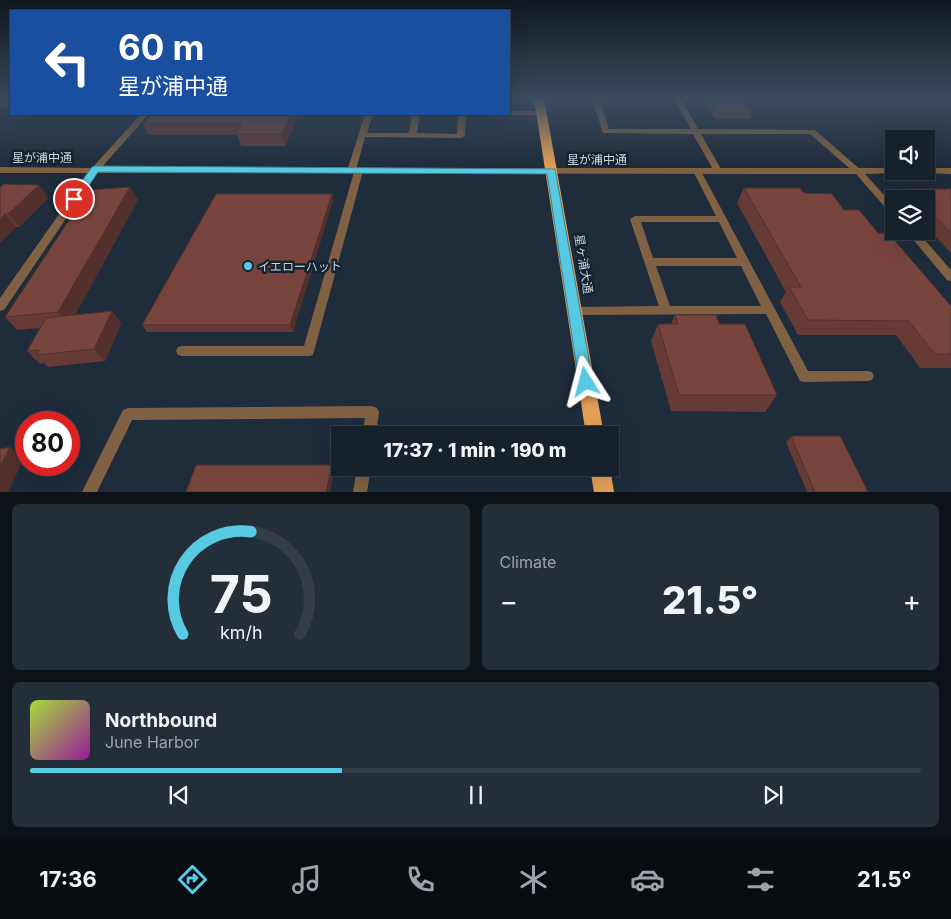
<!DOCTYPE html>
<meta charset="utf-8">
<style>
:root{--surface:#16212c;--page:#232e38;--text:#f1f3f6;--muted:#9ea3a9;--line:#353e48;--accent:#58c9e3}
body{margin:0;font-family:Inter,"Noto Sans JP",sans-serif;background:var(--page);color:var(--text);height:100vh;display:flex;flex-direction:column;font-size:19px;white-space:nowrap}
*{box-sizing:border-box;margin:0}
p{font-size:16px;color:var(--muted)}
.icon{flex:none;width:28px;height:28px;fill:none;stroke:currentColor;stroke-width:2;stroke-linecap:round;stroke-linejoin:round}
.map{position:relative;height:492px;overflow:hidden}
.sheet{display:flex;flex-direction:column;gap:12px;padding:12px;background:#0c1218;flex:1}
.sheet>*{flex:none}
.banner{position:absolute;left:10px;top:10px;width:500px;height:105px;border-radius:0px;box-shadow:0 5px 20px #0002,0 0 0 1px var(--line);background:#1a4fa0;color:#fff;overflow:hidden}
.tools{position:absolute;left:885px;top:130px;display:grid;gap:10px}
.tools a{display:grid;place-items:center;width:50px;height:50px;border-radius:0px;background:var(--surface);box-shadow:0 5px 20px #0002,0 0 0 1px var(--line);font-size:25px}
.speed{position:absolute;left:15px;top:411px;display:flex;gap:10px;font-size:25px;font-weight:700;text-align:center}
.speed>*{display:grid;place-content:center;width:65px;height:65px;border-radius:50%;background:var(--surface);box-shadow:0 5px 20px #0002,0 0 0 1px var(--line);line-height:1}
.speed .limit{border:8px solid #d22;background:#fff;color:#111}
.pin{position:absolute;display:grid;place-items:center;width:42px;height:42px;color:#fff;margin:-21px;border:2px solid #fff;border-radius:50%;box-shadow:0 1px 5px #0007}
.me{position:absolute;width:55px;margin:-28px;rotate:351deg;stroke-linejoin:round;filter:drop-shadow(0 0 4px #0008)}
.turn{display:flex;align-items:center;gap:18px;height:105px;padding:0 25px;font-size:22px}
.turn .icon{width:65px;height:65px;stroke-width:2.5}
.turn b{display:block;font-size:35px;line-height:42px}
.big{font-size:38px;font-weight:800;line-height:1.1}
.sheet .widget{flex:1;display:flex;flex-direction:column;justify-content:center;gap:8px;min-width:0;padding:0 18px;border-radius:8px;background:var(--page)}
.sheet .dial{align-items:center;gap:0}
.dial svg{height:130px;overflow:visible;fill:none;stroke:var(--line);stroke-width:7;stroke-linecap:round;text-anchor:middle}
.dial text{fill:var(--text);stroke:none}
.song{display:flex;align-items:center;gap:15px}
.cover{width:60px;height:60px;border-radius:8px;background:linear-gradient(135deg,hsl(80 70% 55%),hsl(300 70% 35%))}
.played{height:5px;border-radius:2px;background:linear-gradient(90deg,var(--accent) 35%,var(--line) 35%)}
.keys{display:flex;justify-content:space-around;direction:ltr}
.heat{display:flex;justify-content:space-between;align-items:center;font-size:28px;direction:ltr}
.sheet .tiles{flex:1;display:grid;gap:12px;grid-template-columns:1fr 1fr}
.widget:last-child{grid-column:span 2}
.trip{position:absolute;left:331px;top:426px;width:288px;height:50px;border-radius:0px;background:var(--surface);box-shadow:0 5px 20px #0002,0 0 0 1px var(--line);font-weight:800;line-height:50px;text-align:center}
.tab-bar{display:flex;height:80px;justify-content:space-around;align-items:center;background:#090d12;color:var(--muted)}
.tab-bar .icon{width:35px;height:35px}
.tab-bar .selected{color:var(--accent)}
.tab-bar b{font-size:22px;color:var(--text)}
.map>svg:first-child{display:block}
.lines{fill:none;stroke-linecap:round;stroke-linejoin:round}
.service{fill:#806143;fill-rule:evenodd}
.minor{fill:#806143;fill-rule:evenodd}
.trunk{fill:#e49f58;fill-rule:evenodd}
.wall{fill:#663b35}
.shaded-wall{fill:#53302b}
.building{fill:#77453e;stroke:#53302b}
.route{fill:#58c9e3;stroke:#398394}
.poi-dot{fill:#58c9e3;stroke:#142331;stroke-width:2}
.labels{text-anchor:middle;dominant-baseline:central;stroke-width:5;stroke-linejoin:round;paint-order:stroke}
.street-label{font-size:12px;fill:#c9d3dc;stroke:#142331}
.poi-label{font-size:12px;fill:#c9d3dc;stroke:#142331;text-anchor:start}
</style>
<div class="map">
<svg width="951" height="492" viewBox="0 0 951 492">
<rect width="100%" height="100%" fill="#1e2c3b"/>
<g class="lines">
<g class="service">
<path d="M592,98H599L609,129H691L674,98H681L698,129L815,130L862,171L861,173H855L810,134H701L722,171L721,173H715L693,134L603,133Z"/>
<path d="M509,111H541L545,113L541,115H506L509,114Z"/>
<path d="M365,114H373L367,133H409L412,114H420L417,133L457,134L458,114H466L465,136L461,138L365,137L356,170L359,168L363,171L313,355L309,356H182L178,355L176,351L178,347L182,346H304L354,172L351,174L347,171Z"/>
<path d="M697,168L701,171L808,371H868L872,372L874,376L872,380L868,381L804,382L800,381L766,314L574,315L570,314L568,311L570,308L574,307L659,306L630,219L635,216H716L693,171ZM641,222H719L737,258H653ZM656,266H741L761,306H670Z"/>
<path d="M372,406L377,408L379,412L376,435H362L365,418L132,420L97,492H82L123,410L128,408Z"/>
<path d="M357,468H371L367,492H353Z"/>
</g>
<g class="minor">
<path d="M141,114H149L101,168H894V171H898L897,173L865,174L894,206V215L891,214L856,174L97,173L4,310L0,311V298L88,173H0V167L92,168Z"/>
<path d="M926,168H951V174L923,173L922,171H926Z"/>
<path d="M906,231H917L951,270V281L947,280Z"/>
</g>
<g class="trunk">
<path d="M534,98H544L604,435H586Z"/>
<path d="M590,468H610L614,492H594Z"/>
</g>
</g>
<g class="wall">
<rect x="0" y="98" width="11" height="10"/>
<path d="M701,98H741L752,113L750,119H716Z"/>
<path d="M298,117L285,146H241L237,135H149L143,124Z"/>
<path d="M39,185L48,198L19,227H16L0,243V188Z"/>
<path d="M130,187L138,200L75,315L112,311L121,324L105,361L48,367L44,363L40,364L27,351L40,328L17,330L5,317Z"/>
<path d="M744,188L804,193L844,210L878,233L951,306V368H920L896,335H798L780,302L786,292L737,203Z"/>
<path d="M909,189H951V253L926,227V199H902Z"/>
<path d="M332,194L333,200L293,332H147L142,325Z"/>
<path d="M675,315L719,324L777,395L765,412L671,411L651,341L658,324H671Z"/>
<path d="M791,436L868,492H807L786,442Z"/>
</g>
<g class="shaded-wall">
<path d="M291,114H297L298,117L285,146L282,134Z"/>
<path d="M39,185L48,198L19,227L8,214Z"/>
<path d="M130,187L138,200L69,325L58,312Z"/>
<path d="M332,194L333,200L293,332L290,325Z"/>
<path d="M5,214L16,227L0,243V219Z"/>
<path d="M112,311L121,324L105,361L94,349Z"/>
<path d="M10,447L24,458L8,492H0V467Z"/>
<path d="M332,465L334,471L330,492H326Z"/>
</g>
<g class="building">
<path d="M0,98H11V101L0,102Z"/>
<path d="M708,98H741L752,113H718Z"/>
<path d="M152,114H291L282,134H236L242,124H143Z"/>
<path d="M4,184L39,185L8,214H5L0,219V188Z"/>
<path d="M130,187L58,312L5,317L89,190Z"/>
<path d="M744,188H800L804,193L832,194L844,210H859L878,233L889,234L951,306V354H935L909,321L808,320L789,287H801Z"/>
<path d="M909,189H951V233L926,207V199H918Z"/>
<path d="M216,194H332L290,325H142Z"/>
<path d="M112,311L94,349L36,355L39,350L27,351L46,318Z"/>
<path d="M675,315H716L719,324H745L777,395H679L658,324H678Z"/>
<path d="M791,436H840L868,492H815Z"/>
<path d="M10,447L0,467V449Z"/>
<path d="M196,465H332L326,492H186Z"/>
</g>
<linearGradient id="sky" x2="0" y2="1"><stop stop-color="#101820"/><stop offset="0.59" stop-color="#3b4b60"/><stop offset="1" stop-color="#3b4b60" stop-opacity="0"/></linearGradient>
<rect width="951" height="167" fill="url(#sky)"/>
<path class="route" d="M95,166L555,169L593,382L591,386L586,388L581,386L579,382L547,174L98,172L78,202H70L69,199L70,197L92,167Z"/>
<circle class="poi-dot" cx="248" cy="266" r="5"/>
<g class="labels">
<g class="street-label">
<text x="42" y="157">星が浦中通</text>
<text x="597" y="159">星が浦中通</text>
<text transform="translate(584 264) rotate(81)">星ヶ浦大通</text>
</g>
<g class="poi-label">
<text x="258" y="266">イエローハット</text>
</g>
</g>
</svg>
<div class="tools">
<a><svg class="icon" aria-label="sound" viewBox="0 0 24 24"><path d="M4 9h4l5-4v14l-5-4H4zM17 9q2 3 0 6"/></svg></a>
<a><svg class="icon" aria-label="layers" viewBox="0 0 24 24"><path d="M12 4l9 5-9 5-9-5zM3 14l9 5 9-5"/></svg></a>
</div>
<div class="speed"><div class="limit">80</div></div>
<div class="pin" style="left:74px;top:199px;background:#d93025"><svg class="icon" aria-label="arrive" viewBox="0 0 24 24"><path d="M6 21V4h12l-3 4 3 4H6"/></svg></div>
<svg class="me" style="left:586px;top:382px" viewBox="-20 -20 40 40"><path d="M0-17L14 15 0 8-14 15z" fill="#58c9e3" stroke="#fff" stroke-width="4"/></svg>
<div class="trip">17:37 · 1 min · 190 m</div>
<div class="banner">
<div class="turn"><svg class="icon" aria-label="left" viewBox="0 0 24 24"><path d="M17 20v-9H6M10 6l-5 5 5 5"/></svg><div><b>60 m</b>星が浦中通</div></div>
</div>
</div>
<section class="sheet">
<div class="tiles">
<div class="widget dial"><svg viewBox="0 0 100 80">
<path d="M14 69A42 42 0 1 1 86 69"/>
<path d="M14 69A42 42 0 0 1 56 6" stroke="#58c9e3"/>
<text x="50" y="56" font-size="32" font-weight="700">75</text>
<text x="50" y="72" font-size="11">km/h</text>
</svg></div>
<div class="widget"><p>Climate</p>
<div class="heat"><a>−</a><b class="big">21.5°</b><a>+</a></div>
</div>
<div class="widget">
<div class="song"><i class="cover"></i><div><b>Northbound</b><p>June Harbor</p></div></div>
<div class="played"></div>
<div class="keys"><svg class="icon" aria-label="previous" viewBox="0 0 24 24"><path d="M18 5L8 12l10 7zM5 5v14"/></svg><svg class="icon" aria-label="pause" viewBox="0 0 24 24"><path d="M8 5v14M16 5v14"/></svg><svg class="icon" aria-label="next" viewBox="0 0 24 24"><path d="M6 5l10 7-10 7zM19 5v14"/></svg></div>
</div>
</div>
</section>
<nav class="tab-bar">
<b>17:36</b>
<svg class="icon selected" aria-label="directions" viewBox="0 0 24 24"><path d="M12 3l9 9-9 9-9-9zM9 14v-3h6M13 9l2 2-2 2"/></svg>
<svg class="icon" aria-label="music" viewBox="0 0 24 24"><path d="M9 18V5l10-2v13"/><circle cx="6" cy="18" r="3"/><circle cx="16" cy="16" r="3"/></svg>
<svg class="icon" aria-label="phone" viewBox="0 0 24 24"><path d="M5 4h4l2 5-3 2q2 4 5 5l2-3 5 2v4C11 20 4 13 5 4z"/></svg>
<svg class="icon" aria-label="climate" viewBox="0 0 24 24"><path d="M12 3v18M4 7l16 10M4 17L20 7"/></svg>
<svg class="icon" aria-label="car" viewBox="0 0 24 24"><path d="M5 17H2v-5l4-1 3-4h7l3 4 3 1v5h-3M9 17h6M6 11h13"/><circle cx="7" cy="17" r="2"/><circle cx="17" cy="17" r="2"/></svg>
<svg class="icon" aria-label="filters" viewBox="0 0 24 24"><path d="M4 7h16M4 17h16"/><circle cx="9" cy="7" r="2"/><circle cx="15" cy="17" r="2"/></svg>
<b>21.5°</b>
</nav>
